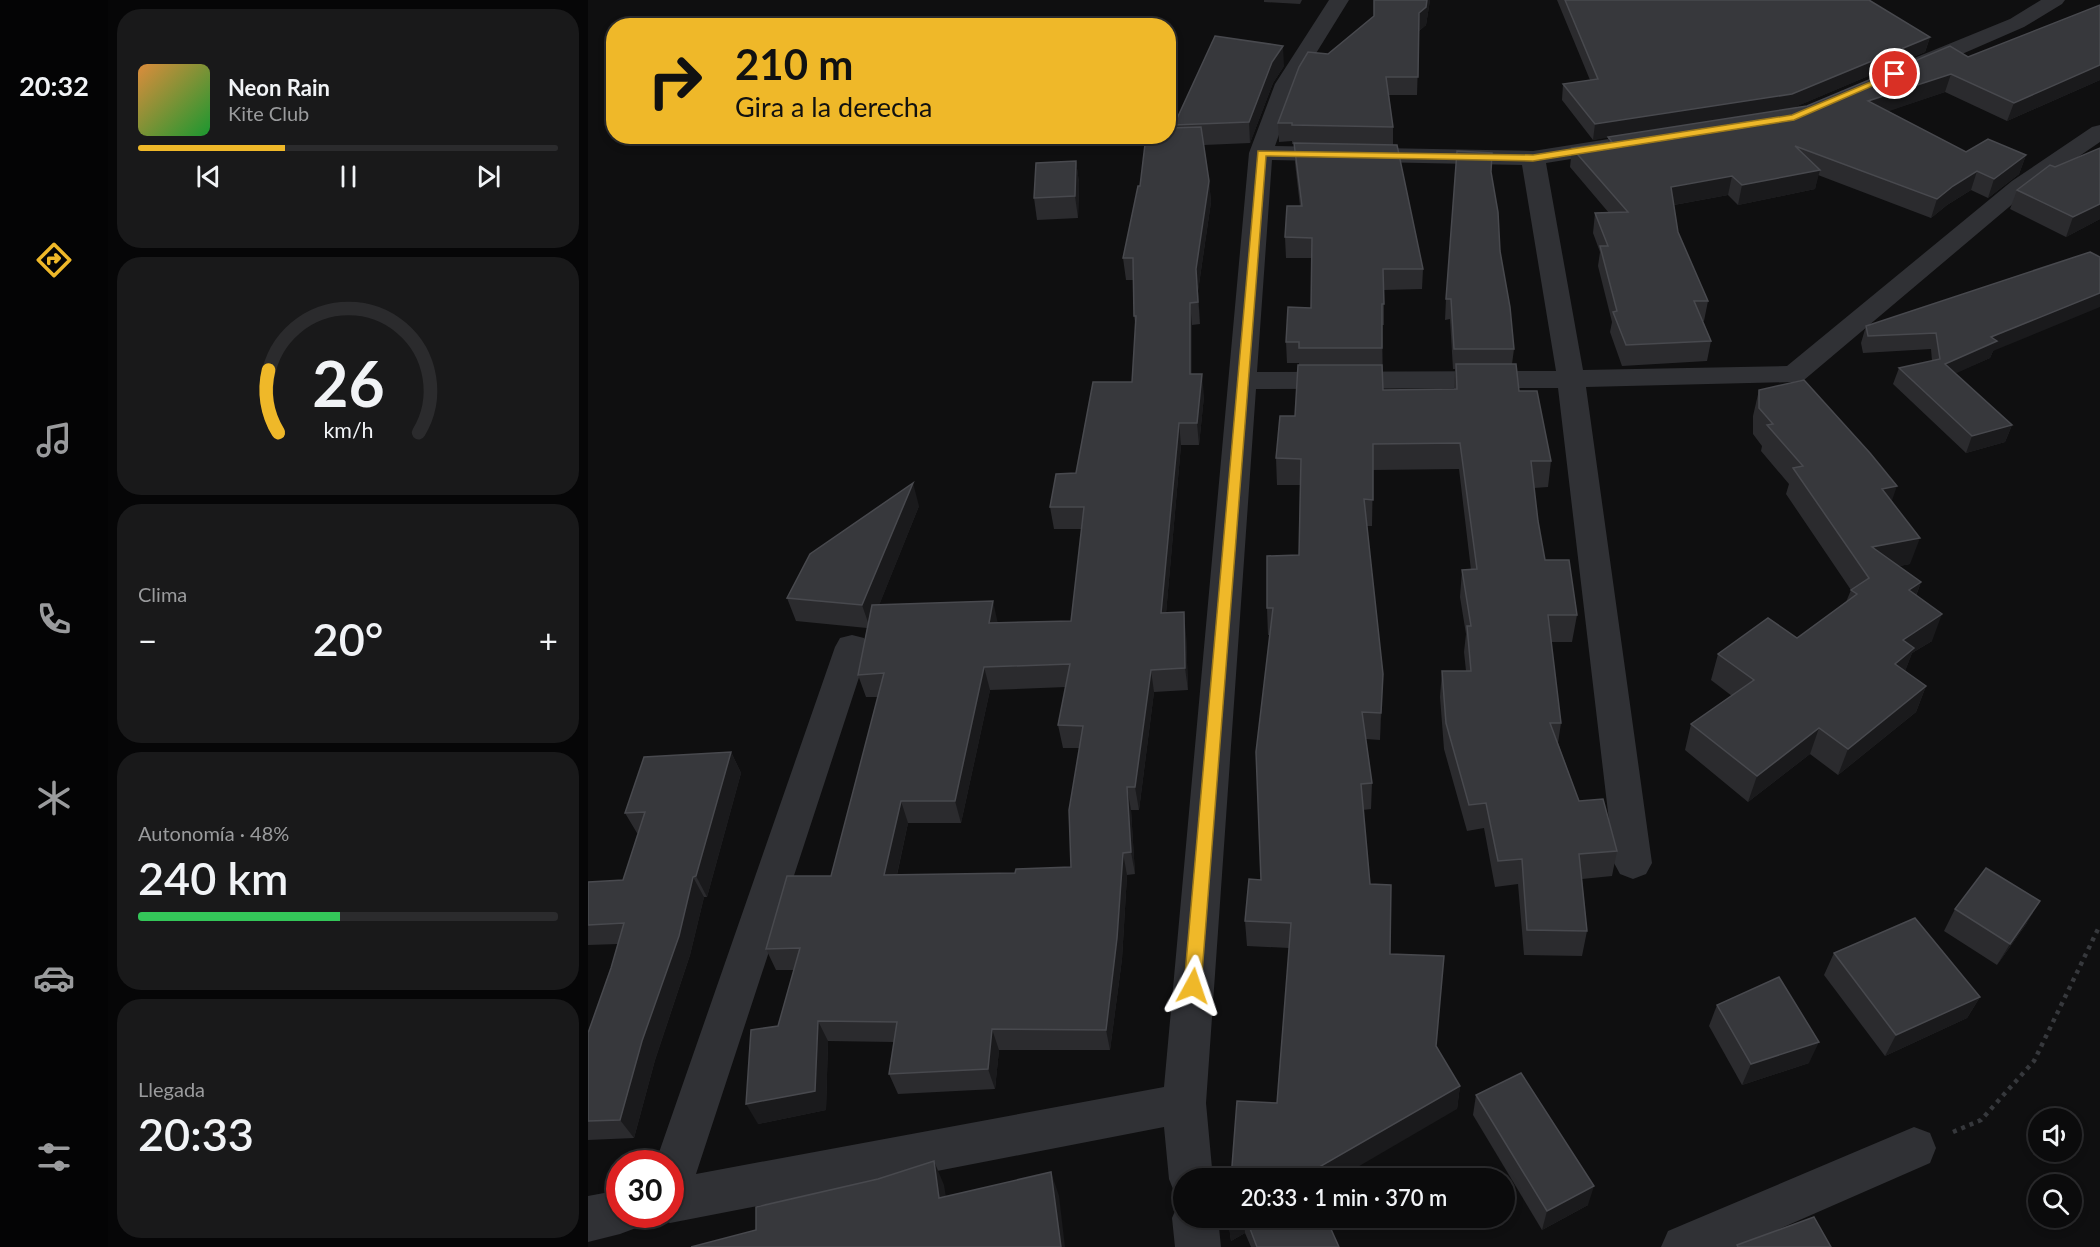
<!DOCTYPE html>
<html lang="es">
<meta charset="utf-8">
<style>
:root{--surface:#0b0b0c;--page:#19191a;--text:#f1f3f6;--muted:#9a9b9d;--line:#2b2b2d;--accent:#efb829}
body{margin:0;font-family:Lato,sans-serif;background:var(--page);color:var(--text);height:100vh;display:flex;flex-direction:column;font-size:22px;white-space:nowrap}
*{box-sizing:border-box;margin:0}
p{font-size:20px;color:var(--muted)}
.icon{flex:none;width:33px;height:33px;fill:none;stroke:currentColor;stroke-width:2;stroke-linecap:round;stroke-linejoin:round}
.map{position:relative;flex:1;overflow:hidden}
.panel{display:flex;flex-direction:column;gap:9px;padding:9px;background:#060607;width:480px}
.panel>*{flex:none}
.guide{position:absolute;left:18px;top:18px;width:570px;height:126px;border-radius:24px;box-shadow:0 3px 9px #0003,0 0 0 2px var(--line);background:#efb829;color:#111;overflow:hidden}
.tools{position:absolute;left:1440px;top:1108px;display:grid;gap:12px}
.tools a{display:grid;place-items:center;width:54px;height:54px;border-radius:50%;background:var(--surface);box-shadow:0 3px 9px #0003,0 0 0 2px var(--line);font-size:30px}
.speed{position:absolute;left:18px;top:1150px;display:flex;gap:12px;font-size:30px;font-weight:700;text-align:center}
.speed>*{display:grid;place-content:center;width:78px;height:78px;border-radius:50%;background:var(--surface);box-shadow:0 3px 9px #0003,0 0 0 2px var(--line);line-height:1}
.speed .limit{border:9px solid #d22;background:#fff;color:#111}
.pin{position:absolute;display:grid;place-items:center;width:51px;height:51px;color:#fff;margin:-26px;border:3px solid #fff;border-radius:50%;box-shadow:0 2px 6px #0007}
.me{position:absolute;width:66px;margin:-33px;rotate:5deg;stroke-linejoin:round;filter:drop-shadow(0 0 4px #0008)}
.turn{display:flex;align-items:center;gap:21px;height:126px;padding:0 30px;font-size:27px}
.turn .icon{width:78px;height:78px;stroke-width:2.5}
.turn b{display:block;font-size:42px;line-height:51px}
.big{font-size:45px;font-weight:600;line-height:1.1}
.panel .card{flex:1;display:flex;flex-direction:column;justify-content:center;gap:9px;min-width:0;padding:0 21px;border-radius:24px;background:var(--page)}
.panel .dial{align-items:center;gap:0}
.dial svg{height:156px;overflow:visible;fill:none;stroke:var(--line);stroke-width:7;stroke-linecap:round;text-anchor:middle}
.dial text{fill:var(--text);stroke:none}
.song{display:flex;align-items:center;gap:18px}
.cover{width:72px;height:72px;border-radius:9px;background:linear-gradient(135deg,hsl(30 70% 55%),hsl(130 70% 35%))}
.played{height:6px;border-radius:3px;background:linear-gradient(90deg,var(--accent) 35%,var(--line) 35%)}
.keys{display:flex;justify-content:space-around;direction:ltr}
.heat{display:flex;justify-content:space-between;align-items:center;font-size:33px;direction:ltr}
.charge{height:9px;border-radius:4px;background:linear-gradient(90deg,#34c759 48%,var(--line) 0)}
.trip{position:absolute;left:585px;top:1168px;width:342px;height:60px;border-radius:30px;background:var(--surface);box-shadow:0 3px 9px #0003,0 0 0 2px var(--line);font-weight:600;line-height:60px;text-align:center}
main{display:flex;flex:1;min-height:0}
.tabs{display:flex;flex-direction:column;width:108px;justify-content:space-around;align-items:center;background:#040405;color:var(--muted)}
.tabs .icon{width:42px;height:42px}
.tabs .active{color:var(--accent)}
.tabs b{font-size:27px;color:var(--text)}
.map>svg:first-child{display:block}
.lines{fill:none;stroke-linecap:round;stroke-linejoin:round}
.path{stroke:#36383c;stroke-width:4.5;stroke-dasharray:4 5;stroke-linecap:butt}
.minor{fill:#303135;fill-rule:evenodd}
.wall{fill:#2b2b2e;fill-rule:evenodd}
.shaded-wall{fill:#1a1a1c}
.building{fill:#37383c;stroke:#48494e;stroke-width:1.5;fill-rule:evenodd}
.route{fill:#efb829;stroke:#9b781b;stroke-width:1.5}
</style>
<main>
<nav class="tabs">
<b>20:32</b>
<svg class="icon active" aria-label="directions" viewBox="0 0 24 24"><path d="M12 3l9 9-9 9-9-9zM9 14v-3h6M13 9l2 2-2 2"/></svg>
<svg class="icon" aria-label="music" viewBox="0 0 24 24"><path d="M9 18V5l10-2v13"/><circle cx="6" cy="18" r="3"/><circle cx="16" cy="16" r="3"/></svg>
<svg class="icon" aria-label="phone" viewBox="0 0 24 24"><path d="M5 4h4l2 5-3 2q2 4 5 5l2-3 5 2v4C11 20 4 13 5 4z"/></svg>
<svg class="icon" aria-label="climate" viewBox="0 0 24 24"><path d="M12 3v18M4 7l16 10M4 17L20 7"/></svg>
<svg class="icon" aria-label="car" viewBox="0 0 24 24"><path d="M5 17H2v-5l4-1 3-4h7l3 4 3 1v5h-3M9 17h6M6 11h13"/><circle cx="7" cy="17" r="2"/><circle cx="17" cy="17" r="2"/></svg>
<svg class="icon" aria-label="filters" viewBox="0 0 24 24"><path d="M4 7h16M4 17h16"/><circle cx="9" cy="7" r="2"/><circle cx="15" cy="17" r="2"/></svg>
</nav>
<section class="panel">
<div class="card">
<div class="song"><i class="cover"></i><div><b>Neon Rain</b><p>Kite Club</p></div></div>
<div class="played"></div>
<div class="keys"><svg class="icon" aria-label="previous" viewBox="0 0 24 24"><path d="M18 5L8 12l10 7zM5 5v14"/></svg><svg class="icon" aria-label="pause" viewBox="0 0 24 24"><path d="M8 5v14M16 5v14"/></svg><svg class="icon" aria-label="next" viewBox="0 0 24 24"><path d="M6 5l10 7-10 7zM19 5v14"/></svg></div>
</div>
<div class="card dial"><svg viewBox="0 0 100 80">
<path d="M14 69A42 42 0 1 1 86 69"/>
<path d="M14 69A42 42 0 0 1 9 37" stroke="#efb829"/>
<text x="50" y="56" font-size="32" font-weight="700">26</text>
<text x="50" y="72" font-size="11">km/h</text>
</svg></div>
<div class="card"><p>Clima</p>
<div class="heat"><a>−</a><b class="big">20°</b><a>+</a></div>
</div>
<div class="card"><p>Autonomía · 48%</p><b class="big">240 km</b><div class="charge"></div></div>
<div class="card"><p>Llegada</p><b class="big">20:33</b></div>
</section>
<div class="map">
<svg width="1512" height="1247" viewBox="0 0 1512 1247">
<rect width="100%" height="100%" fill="#0f0f10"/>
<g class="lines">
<path class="path" d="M1365,1132L1393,1120L1446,1061L1512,925"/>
<g class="minor">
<path d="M741,0H761L709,84L687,146L945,151L1027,138L1035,140L1038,145L1035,150L1027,152L958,163L995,370L1199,366L1424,181L1504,127L1512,125V142L1440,191L1216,380L1206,382L998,387L1064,863L1058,874L1045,879L1032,874L1026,863L970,388L668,389L618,1103L625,1179H596V1198L587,1194L581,1179L576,1127L82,1223L66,1217L65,1215H82V1164H67L247,647L252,638L264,635L276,638L281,647L108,1174L576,1087L661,153L687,84ZM684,160L934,165L968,371L669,372Z"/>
<path d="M1453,0H1477L1474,4L1436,27L1335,71L1327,72L1319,71L1316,66L1319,61L1422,19Z"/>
<path d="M1326,1127L1342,1133L1348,1148L1342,1163L1150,1247H1073L1080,1231Z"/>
<path d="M32,1190V1215H53L48,1228L32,1234L0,1242V1196Z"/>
<path d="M596,1200V1218H630L633,1247H587L584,1218L591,1202Z"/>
</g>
</g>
<g class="wall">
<path d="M676,0H714L712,4L676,2Z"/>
<path d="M786,0H842L838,25L831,31L829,95H801L805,127V145L835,269L834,289L796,290V325H794L795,390L866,389L867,369H865L862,319L857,320L858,299L903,172L912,251L926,349L924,364L931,391L963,461L960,487L946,488L950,521L957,560L989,615L984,642H963L973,723L970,743L991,801L1029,851L1024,876L994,879L999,931L994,956L936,955L930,884L907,887L896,828L879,831L856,749L852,697L854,671H878L876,652L878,634L872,597L874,570H883L871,469L785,470L784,526H779L795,674L792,740L778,739L784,783L783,809L775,810L782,884L802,954L848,1046L872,1086L869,1109L689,1103L701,948L659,946L657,921L673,880L682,635H680L679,608L711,555L712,485H689L688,458L707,416L711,365V363H699L698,342L723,308V258H698L697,237L712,206L707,163L706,144H704V141L691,142L690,123L740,54L786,16Z"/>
<path d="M969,0H1281L1342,37L1337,52L1202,109L1219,106L1380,57L1512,5V80L1419,121L1357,92L1300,111L1378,152L1438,155L1431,174L1400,198L1383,190L1359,205L1343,218L1230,175L1227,189L1150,205L1140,195L1086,205L1090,232L1120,301L1116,321H1115L1123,341L1119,361L1034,366L1022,332L1024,322L1010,266L1012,252L1005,233L1007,213H1021L982,167L984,148L1020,142V137L1005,140L974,100L975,84L1002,80Z"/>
<path d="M696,66L685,83L662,143L616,145L621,181L623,202L610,291L612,324L604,325V374L616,396L611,445H593L578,613L598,634L600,690L566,692L551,810H543L547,874L539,875L534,959L522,1050H411L407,1089L310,1094L301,1074L306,1042L240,1041L238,1110L170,1124L190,1026L206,970H188L178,949L243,876L290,697H278L270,675L279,628L208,621L199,598L331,506L291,605L410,623L483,621L494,529H466L462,507L488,473L544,382L548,329L546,316V280H538L535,258L552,186L586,128V125ZM478,687L470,725L475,748H491L483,867L427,873L309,875L320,823H373L402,690Z"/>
<path d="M488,161L491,183L490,218L449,220L446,198Z"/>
<path d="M1467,167L1512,219L1478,237L1422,209L1429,190Z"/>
<path d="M1502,252L1405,351L1402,358L1367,373L1424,425L1417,442L1378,453L1305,384L1311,368L1344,361L1343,349L1275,353L1273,343L1278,326Z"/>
<path d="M1171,390L1304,501L1322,564L1311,566L1333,582L1328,596L1344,641L1324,653L1317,671L1338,686L1328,712L1250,775L1222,754L1160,802L1097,750L1103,724L1144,696L1123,680L1130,654L1209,638L1258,602L1263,590L1198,494L1201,484L1173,451L1174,446L1165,434V416Z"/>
<path d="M143,752L153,773L119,897H116L102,955L67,1060L46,1138L0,1140V1033L23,968L30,944L0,945V882L35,880L50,833H49L37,813Z"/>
<path d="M1367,909L1439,923L1409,965L1356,931Z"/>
<path d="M1246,953L1392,997L1379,1018L1297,1056L1236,975Z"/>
<path d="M1129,1005L1221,1063L1154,1085L1121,1026Z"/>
<path d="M888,1095L1000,1205L954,1230L885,1115Z"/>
<path d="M640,1218H738L751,1247H663L657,1233L643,1241Z"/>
</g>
<g class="shaded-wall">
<path d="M839,0H842L838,25L831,31V13Z"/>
<path d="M1342,37L1337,52L1200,110L1005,140L1007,124Z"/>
<path d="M695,46L696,66L685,83L662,143L661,122L684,62Z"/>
<path d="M1512,65V80L1419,121L1426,103Z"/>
<path d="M1363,74L1357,92L1275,120L1280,101Z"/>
<path d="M1438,155L1431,174L1400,198L1406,179Z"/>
<path d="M488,161L491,183L490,218L487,196Z"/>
<path d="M1232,170L1227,189L1150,205L1154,185Z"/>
<path d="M1389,171L1383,190L1359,205L1343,218L1349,199L1365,186Z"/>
<path d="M1144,176L1140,195L1080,206L1083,187Z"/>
<path d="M621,181L623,202L610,291L612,324L608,269Z"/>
<path d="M1512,204V219L1478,237L1485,217Z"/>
<path d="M1512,293V307L1405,351L1402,358L1351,381L1357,364L1403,337Z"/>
<path d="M602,303L604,325V396L602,374Z"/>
<path d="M614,374L616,396L611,445L609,423Z"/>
<path d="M591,423L593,445L576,636L573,613Z"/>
<path d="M1424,425L1417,442L1378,453L1384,436Z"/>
<path d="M325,483L331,506L282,628L274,605Z"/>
<path d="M1309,486L1300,512L1294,489Z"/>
<path d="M1332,538L1322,564L1277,573L1284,547Z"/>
<path d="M1333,582L1323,608L1321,590Z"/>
<path d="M405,601L410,624L401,623Z"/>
<path d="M596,612L598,634L600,690L597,668Z"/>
<path d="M1354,614L1344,641L1324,653L1316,674L1297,690L1315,640Z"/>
<path d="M396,667L402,690L373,823L367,801Z"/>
<path d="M563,670L566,692L551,810L547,787Z"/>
<path d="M795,674L794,701L792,740L793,713Z"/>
<path d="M1338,686L1328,712L1250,775L1260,749Z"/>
<path d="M1231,728L1222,754L1160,802L1169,776Z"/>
<path d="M143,752L153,773L119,897L108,876Z"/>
<path d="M539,787L543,810L547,874L543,852Z"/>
<path d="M313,801L320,823L304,897L296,875Z"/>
<path d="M535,853L539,875L534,959L522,1050L518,1030Z"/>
<path d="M105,877L116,897L102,955L67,1060L46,1138L32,1120L54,1041Z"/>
<path d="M1452,901L1439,923L1409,965L1422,944Z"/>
<path d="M1392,997L1379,1018L1297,1056L1308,1035Z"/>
<path d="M230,1021L240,1041L238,1110L170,1124L158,1104Z"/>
<path d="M404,1029L411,1050L407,1089L400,1069Z"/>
<path d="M1231,1042L1221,1063L1154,1085L1163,1064Z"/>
<path d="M872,1086L869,1109L749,1179H719V1174Z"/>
<path d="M346,1161L356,1185L362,1221L351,1198Z"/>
<path d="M463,1172L471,1196L477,1247H473Z"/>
<path d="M1006,1186L1000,1205L954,1230L959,1211Z"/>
<path d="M643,1218H656L657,1233L643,1241L640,1220Z"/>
</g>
<g class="building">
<path d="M786,0H839L838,7L831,13L830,77H798L805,127L704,125V123H690L711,67L720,52L740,54L786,16Z"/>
<path d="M977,0H1281L1342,37L1204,94L1007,124L975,84L1010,79Z"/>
<path d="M1512,5V65L1426,103L1363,74L1280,101L1378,152L1400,139L1438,155L1406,179L1389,171L1365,186L1349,199L1207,146L1232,170L1154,185L1144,176L1083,187L1090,232L1120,301H1106L1123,341L1038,345L1025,312L1029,311L1012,246H1020L1007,213L1040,212L984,148L1024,142L1020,137L1219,106L1362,46L1380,57Z"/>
<path d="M627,36L695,46L684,62L661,122L586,125Z"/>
<path d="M613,127L621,181L608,269L610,302L602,303V374H614L609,423H591L573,613L596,612L597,668L563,670L547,787H539L543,852L535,853L529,938L518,1030L404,1029L400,1069L301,1074L309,1022L230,1021L227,1091L158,1104L163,1030L190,1026L212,948L178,949L199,876H243L296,673L270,675L284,605L405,601L401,623L483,621L496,507H462L468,474L488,473L505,382H544L548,316H546L545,258H535L550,186H552L558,136H580V128ZM482,664L470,725L495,726L481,810L483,867L428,869L427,873L296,875L313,801H367L396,667Z"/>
<path d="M706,143L809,145L835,269H795L796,304H794V348H711V342H698L700,307L723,308L724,238L697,237L699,206H714Z"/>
<path d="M1512,148V204L1485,217L1429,190L1462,165L1467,167Z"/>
<path d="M869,151L904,153L903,172L910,212L912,251L922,307L926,349H866L863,299H858Z"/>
<path d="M488,161L487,196L446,198L448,163Z"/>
<path d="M1502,252L1512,257V293L1403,337L1409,341L1357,364L1424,425L1384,436L1311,368L1352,359L1348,333L1280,336L1278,326Z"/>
<path d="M868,364H928L931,391H949L963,461H943L950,521L957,560H981L989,615H960L973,723H962L991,801L1015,799L1029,851L991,854L999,931L939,930L934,859L910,861L898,803L881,805L858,723L854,671H883L879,626H883L874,570L889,569L872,443L785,444V500L776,499L795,674L793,713L774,712L784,783L773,784L782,884L803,885L802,954L856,956L848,1046L872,1086L719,1174L721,1179H643L649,1101L689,1103L703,923L657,921L661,879L673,880L668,752L685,608H679V556L711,555L713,459L688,458L692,416H707L710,365H794L795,390L869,389Z"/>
<path d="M1216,380L1282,453L1309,486L1294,489L1332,538L1284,547L1333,582L1321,590L1354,614L1315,640L1326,648L1307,664L1338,686L1260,749L1231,728L1169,776L1103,724L1166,680L1130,654L1180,618L1209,638L1269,594L1263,590L1281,578L1205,468L1215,466L1179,425L1185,424L1171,408V390Z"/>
<path d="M325,483L274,605L199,598L222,554Z"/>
<path d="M143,752L108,876L105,877L91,936L54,1041L32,1120L0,1121V1033L23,968L36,923L0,925V882L35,880L57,812L37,813L56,757Z"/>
<path d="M1398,868L1452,901L1422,944L1367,909Z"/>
<path d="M1327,918L1392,997L1308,1035L1246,953Z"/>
<path d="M1191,977L1231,1042L1163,1064L1129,1005Z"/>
<path d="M933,1073L1006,1186L959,1211L888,1095Z"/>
<path d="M346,1161L351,1198L463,1172L473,1247H103L168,1230V1207L290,1179Z"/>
<path d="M1226,1217L1243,1247H1150L1149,1245Z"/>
<path d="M658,1218H738L751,1247H669Z"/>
</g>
<path class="route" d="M1304,73L1312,74L1206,120L945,161L678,156L613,986L611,992L605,994L599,992L596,986L670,151L945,155L1204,115Z"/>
</svg>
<div class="tools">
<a><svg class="icon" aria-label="sound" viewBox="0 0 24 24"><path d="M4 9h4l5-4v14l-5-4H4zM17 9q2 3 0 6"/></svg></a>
<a><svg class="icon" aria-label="search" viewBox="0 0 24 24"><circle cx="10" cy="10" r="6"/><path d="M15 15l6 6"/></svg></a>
</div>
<div class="speed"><div class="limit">30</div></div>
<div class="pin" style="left:1307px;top:74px;background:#d93025"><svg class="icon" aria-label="arrive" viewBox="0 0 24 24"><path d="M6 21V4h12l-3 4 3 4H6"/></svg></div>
<svg class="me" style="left:605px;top:986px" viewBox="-20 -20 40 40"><path d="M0-17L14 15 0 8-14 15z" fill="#efb829" stroke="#fff" stroke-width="4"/></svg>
<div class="trip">20:33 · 1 min · 370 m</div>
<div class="guide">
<div class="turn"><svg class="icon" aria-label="right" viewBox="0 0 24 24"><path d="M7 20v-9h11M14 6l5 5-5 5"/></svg><div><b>210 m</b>Gira a la derecha</div></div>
</div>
</div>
</main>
